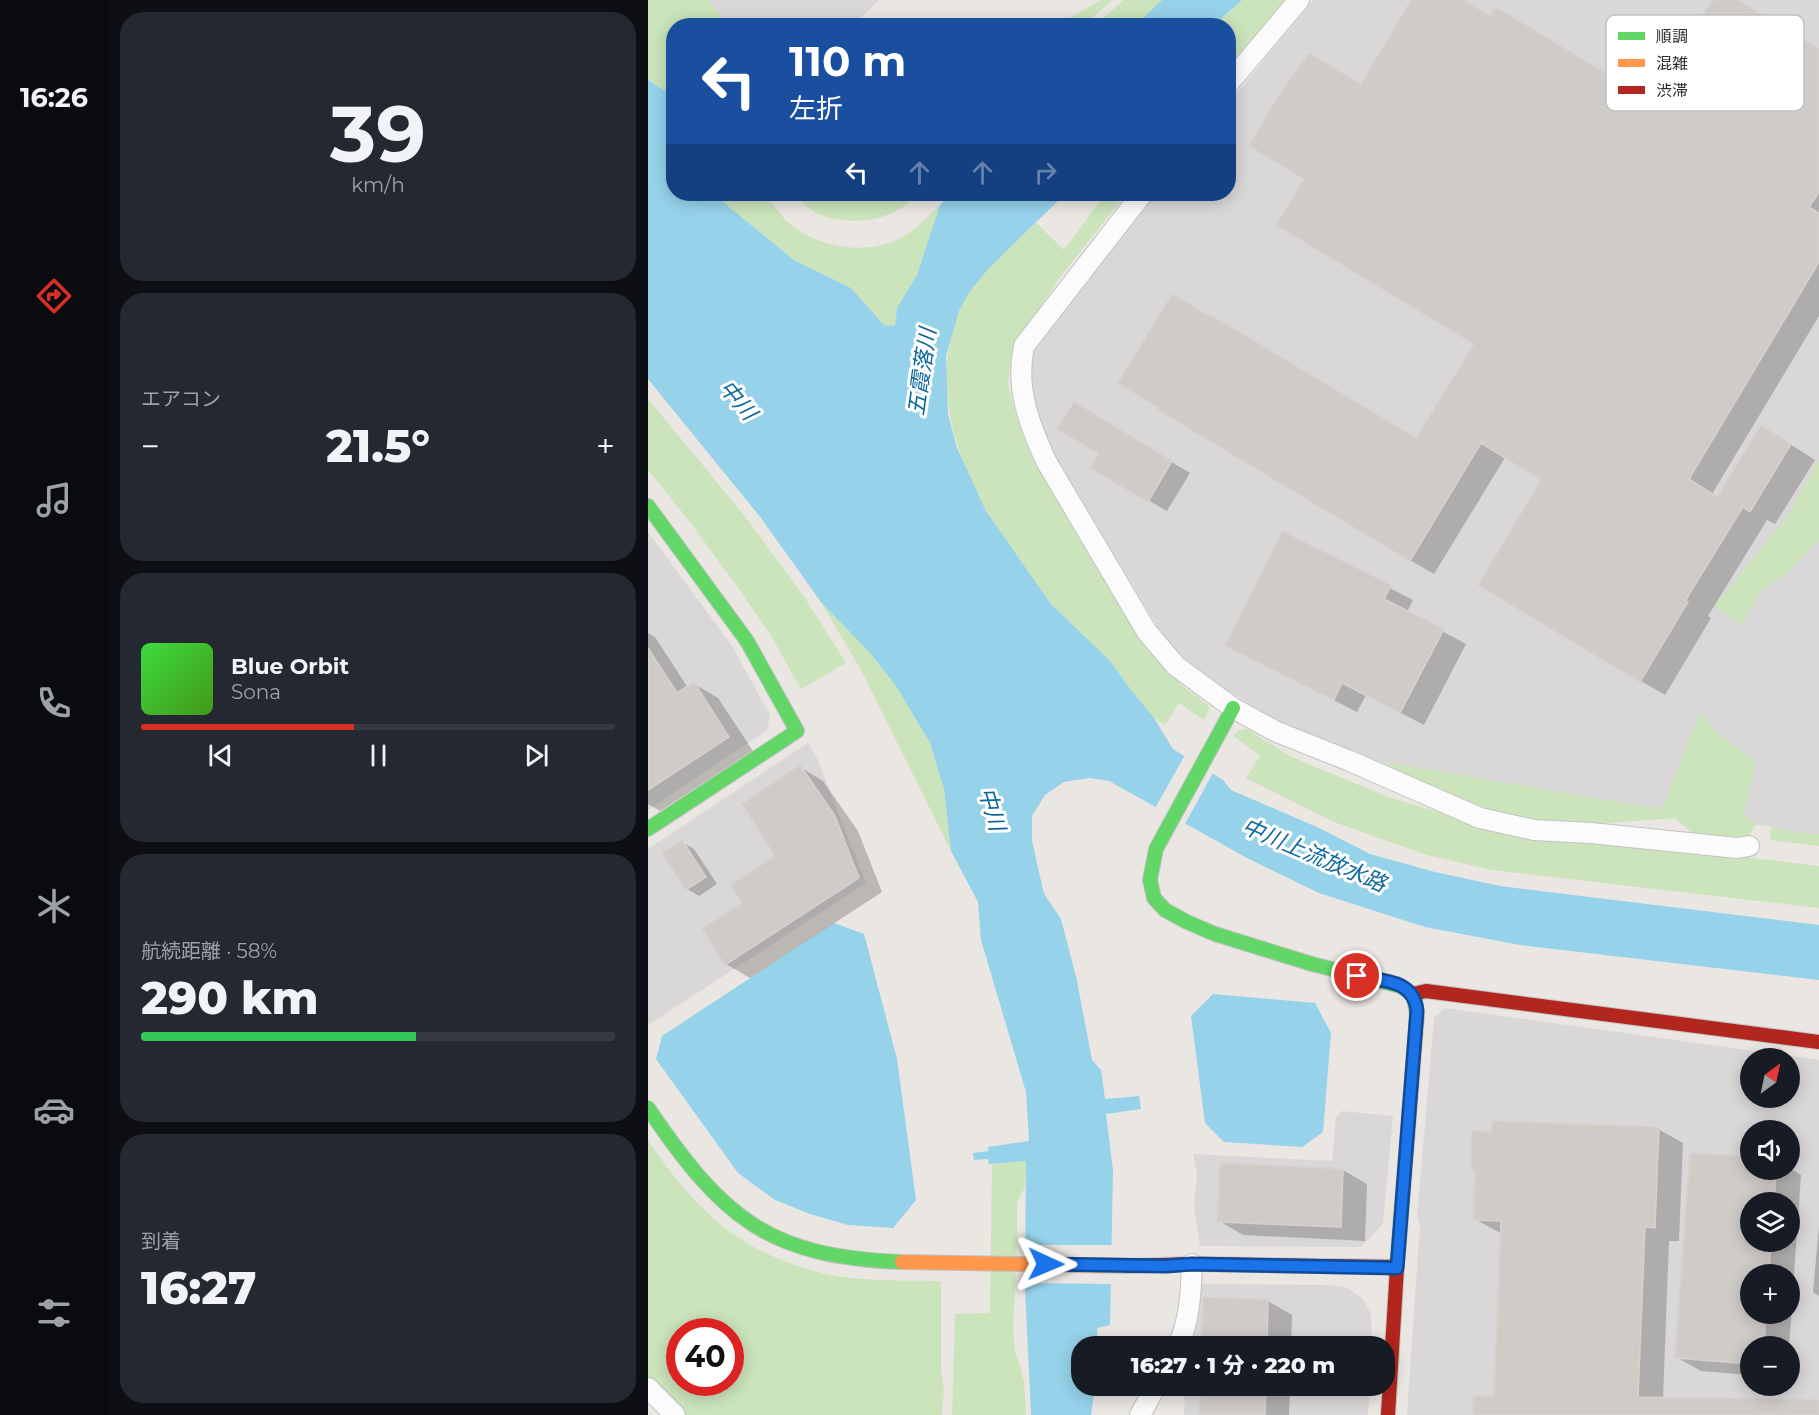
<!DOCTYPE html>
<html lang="ja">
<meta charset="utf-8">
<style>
:root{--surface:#171b24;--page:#242831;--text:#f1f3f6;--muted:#9ea1a6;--line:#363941;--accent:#d93025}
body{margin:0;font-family:Montserrat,"Noto Sans JP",sans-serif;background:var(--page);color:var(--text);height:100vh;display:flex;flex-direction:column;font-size:22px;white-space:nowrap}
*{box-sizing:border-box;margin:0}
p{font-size:20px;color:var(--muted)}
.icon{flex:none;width:33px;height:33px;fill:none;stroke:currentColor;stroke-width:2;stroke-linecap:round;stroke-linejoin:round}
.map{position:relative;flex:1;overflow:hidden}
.details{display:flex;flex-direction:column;gap:12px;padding:12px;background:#0d0f14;width:540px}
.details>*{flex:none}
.banner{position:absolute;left:18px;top:18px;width:570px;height:183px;border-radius:24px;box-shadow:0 3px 15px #0003;background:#1a4fa0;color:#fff;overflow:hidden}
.needle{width:39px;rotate:33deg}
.tools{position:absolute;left:1092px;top:1048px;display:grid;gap:12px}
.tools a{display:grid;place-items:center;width:60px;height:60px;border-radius:50%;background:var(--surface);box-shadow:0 3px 15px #0003;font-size:30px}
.speed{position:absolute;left:18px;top:1318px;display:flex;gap:12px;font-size:30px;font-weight:700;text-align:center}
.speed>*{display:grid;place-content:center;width:78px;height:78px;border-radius:50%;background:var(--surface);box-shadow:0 3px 15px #0003;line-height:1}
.speed .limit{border:9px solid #d22;background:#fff;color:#111}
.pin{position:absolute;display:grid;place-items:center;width:51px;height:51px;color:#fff;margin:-26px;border:3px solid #fff;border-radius:50%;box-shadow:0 2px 6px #0007}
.me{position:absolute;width:66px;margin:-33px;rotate:91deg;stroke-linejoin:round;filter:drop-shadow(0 0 4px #0008)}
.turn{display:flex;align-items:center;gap:21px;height:126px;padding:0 24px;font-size:27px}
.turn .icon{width:78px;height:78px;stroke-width:2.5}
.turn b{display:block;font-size:42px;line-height:51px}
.lanes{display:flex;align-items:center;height:57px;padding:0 24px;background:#0003;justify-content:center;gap:30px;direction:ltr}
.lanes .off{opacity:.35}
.big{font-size:45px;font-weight:800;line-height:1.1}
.details .widget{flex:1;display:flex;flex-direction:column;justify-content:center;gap:9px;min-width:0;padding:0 21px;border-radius:24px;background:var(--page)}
.details .dial{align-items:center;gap:0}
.dial b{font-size:78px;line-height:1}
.song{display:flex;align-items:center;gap:18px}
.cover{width:72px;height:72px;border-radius:9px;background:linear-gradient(135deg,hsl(120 70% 55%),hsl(100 70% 35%))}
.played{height:6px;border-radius:3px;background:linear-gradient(90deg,var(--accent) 45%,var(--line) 45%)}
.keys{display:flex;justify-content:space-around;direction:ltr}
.heat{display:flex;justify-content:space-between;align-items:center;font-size:33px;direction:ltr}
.charge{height:9px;border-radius:4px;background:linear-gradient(90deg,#34c759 58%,var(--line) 0)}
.trip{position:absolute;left:423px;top:1336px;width:324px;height:60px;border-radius:24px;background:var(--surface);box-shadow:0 3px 15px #0003;font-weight:800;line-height:60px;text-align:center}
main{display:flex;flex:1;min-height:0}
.tab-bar{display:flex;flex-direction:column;width:108px;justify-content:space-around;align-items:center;background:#090b0e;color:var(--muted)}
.tab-bar .icon{width:42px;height:42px}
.tab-bar .current{color:var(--accent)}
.tab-bar b{font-size:27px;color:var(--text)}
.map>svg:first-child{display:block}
.industrial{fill:#dad7d9;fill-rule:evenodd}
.green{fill:#cbe4bb;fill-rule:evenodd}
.water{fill:#96d2ea}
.pier{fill:#eae6e2}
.shadow{fill:#0003;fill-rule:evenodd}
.building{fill:#cfccc8;stroke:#d5d2ce;stroke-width:1.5}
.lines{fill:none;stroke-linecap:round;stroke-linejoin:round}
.street-casing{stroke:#c3c2c3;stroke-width:22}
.fast-casing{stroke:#c3c2c3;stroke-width:16}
.slow-casing{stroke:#c3c2c3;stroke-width:16}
.jam-casing{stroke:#c3c2c3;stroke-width:16}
.street{stroke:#fcfbfb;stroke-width:20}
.fast{stroke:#63d668;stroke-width:14}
.slow{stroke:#ff974d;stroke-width:14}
.jam{stroke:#b3261e;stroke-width:14}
.route-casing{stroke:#114b97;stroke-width:15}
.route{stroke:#1a73e8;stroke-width:10}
.labels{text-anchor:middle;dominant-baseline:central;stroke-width:6;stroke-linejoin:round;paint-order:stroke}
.water-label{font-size:22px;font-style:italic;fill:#0e689d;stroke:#fff}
.key{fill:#fff;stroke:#c0c0c0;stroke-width:1.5}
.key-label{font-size:16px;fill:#2c2c2c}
</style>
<main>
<nav class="tab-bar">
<b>16:26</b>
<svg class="icon current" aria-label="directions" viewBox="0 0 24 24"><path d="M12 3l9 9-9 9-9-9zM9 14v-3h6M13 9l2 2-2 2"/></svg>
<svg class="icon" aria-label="music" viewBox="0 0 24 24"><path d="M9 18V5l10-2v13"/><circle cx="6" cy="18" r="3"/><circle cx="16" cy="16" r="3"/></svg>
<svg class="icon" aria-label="phone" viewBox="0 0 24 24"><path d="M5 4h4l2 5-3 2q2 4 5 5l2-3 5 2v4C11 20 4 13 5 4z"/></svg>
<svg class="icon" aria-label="climate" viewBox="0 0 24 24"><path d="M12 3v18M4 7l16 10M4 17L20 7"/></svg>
<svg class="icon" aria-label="car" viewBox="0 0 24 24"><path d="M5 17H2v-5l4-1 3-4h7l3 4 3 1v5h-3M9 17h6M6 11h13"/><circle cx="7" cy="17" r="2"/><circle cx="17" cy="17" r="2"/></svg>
<svg class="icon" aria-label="filters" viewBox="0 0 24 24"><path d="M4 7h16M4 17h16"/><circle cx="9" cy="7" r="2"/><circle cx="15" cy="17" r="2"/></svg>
</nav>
<section class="details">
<div class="widget dial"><b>39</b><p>km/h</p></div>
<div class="widget"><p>エアコン</p>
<div class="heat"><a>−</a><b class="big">21.5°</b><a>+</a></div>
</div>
<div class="widget">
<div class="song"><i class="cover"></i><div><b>Blue Orbit</b><p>Sona</p></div></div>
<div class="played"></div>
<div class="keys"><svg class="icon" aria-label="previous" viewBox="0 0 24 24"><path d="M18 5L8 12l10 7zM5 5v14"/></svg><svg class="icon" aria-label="pause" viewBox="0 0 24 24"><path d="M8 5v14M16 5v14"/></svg><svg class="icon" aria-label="next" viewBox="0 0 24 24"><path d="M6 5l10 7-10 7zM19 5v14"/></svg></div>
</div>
<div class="widget"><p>航続距離 · 58%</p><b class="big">290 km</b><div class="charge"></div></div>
<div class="widget"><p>到着</p><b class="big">16:27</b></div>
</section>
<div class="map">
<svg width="1171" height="1415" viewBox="0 0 1171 1415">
<rect width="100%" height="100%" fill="#eae6e2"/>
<g class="industrial">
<path d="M60,0H231L204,26L81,25Z"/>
<path d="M665,0H1171V835L730,761L632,722L550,673L517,639L404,452L391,424L381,384L383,353L468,240L506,194H580L581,103Z"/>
<path d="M0,532L84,646L122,715L119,730L0,810Z"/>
<path d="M160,743L168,756L218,883L0,1025V849Z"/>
<path d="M797,1008L1171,1060V1415H759L772,1224L769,1219L786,1017ZM1102,1059H1142V1098H1102ZM1102,1131H1142V1170H1102ZM1102,1203H1142V1242H1102ZM1102,1275H1142V1314H1102ZM1102,1347H1142V1386H1102Z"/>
<path d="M694,1111L745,1116L735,1224L713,1247L552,1246L546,1206L549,1174L545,1154L684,1161L688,1117Z"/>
<path d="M551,1284L681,1285L700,1288L714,1298L723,1314L724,1347H538Z"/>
<path d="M537,1386H722L720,1415H536Z"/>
</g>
<g class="green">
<path d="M0,0H60L81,25L26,26L25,96L0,80Z"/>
<path d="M453,0H464L436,25H409Z"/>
<path d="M476,0H514L488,25L446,26Z"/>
<path d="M594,0H639L581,67L580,26H566Z"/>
<path d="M70,194H129L122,200C128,208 135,219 143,225C174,250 227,257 261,233C272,225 282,214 292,205L269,275L249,308L247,327L236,325L203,288L146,260L75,202Z"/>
<path d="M148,194H271C262,202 251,211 239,215C217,224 180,223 161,208C156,204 152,198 148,194Z"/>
<path d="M457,194H478L413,276L371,339L363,358L360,384L368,415L384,458L487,629L516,667L536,687L560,705L561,710L556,720L531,703L517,725C487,708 472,671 448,648C433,633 416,619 403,603C390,588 380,571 369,555C359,540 346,526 338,510C304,449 284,379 311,311C325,275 361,249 388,223L416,250Z"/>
<path d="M0,399L96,515L155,595L198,663L153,689L122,634L88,585L39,518L0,470Z"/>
<path d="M1171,459V540L1139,573L1113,591L1094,625L1066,606L1140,516Z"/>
<path d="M173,602L222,653L248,686L282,743L296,789L303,851L214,672Z"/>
<path d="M1052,712L1069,733L1108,761L1096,814L1108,824L1101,836L1095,839L1081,840L1045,834L1027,818L922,826L842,813L730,761L1014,809Z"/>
<path d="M599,729L640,755L667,767L743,798L817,820L966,841L1171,866V908L844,870L779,855L686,822L598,778L612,756L585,736L592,730Z"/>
<path d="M1123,827L1171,835V846L1122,840Z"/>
<path d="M0,1140C46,1209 91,1253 174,1273C213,1282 254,1280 293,1281V1373L296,1389L294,1415H35L0,1380ZM32,1332H82V1383H32Z"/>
<path d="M378,1161L377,1187L369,1202V1241L365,1332L367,1351L376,1381L378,1415H304L307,1314L342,1313L344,1164Z"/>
</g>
<g class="water">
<path d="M514,0H594L566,25H488Z"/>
<path d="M0,80L25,96L26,194H70L75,202L146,260L203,288L236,325L247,326L249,308L269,275L292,205L303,194H417L340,269L322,291L311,311L298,356L300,414L309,448L338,511L403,604L463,662L483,690L506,718L525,749L575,780L583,790L671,828L722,854L787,872L852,886L1171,925V980L872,945L777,927L671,893L599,858L461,781L442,778L416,782L397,795L384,816V841L396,894L413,919L429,981L444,1060L453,1070L457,1099L491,1096L493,1109L458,1114L465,1170L462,1325L449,1328L450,1347H434V1386H447L443,1415H383L377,1289L378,1161L341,1164L340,1159L326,1160L325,1153L341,1151L340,1147L381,1141L378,1092L333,940L330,902L303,851L296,789L282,743L248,686L222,653L173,602L113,518L0,379Z"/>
<path d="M186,923L216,934L249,1059L268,1200L245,1228L200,1225L162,1214L127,1200L90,1173L8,1059L14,1036Z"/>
<path d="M565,994L667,1003L683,1033L675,1132L654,1147L576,1142L557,1123L543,1016Z"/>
</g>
<g class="pier">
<path d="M538,753L566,771L536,826L506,810Z"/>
<path d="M374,1245H466V1284L374,1283Z"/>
</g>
<g class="shadow">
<path d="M765,0H814L843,18L1004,102L1066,0H1088L1171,50V316L1064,494L1070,498L1137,441L1167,460L1127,524L1119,520L1060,616L1063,618L1017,695L993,681L895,479L858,456L786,574L762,560L768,440L828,343L714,85Z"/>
<path d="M426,404L542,473L519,511L444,468L453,453Z"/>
<path d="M635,533L765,600L759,612L818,644L776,725L718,695L709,712L579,646Z"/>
<path d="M0,633L7,637L40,688L46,684L70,698L105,751L12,811L0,804Z"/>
<path d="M152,767L175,781L210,831L234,892L102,978L78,964L56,930L96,904L130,856Z"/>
<path d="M34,842L46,849L69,884L51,896L39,889Z"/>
<path d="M1010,1129L1035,1143L1031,1241H1021L1015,1399L1171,1401V1415H827L847,1398L854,1234L827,1219L828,1171L824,1168Z"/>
<path d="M1043,1154L1102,1159V1170H1142V1168L1153,1175L1141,1347H1102V1375L1053,1371L1028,1357ZM1102,1203H1142V1242H1102ZM1102,1275H1142V1314H1102Z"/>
<path d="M695,1170L719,1184L717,1241L595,1235L571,1221Z"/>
<path d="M1171,1226V1296L1165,1292Z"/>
<path d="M620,1301L644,1315L643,1347H554Z"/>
<path d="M553,1386H642L641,1415H552Z"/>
</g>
<g class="building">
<path d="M763,0H816L842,16L848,7L1003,101L1064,0H1090L1171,49V192L1161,207L1171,213V262L1041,479L1069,497L1113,425L1143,444L1102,512L1095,507L1037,601L1040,602L992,682L830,585L893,480L833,443L762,561L510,410L511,408L470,383L524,294L565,318L566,317L768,438L826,344L628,225L656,179L601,146L629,98L661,53L713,84Z"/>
<path d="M426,402L524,461L500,502L442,468L451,454L409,429Z"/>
<path d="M634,531L743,585L736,599L796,629L752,713L694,683L686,700L577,646Z"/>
<path d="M0,648L29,693L46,682L81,737L0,790Z"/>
<path d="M152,765L187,816L211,878L77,965L54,929L94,903L83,885L127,856L94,804Z"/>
<path d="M34,840L58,877L38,890L14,853Z"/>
<path d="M844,1121L1011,1127L1007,1228L997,1227L990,1397L1171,1400V1415H825V1396H846L853,1221L825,1220L827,1170L823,1169L824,1131L843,1132Z"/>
<path d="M1042,1153L1102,1157V1170H1128L1126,1203H1102V1242H1123L1121,1275H1102V1314H1118L1116,1347H1102V1364L1027,1358Z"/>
<path d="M572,1163L695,1169L693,1227L569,1222Z"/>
<path d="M555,1297L620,1300L619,1347H553Z"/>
<path d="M552,1386H618L617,1415H551Z"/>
</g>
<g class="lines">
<g class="street-casing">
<g id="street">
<path d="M580,84L651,0"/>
<path d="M494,194L376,346C367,388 381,423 398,461L499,632L528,666L585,708L629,732L702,761L832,818L886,830L943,833L1089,848L1101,846"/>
<path d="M529,1347C542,1323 543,1290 544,1264"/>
<path d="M0,1388L27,1415"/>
<path d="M492,1415L508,1386"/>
</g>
</g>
<g class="fast-casing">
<g id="fast">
<path d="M0,506L99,641L149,731L0,829"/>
<path d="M585,708L508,849L502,880L506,898L517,910L539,922L567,934L664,964L752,986L765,994L769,1015"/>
<path d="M0,1108C74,1217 119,1257 254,1262"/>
</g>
</g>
<g class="slow-casing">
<path id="slow" d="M254,1262L480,1266"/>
</g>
<g class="jam-casing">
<g id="jam">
<path d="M765,994L778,991L1171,1042"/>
<path d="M480,1266L544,1264L749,1267L740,1415"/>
<path d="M749,1267L769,1015"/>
</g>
</g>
<use href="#street" class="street"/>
<use href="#fast" class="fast"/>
<use href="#slow" class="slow"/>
<use href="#jam" class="jam"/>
</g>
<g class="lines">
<g class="route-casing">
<path id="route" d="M398,1264L518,1266L544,1264L749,1268L769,1010C765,979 734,981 709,976"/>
</g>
<use href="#route" class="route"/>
</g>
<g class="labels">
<g class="water-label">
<text transform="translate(274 372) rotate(-82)">五霞落川</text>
<text transform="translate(90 400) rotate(50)">中川</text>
<text transform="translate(344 809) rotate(74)">中川</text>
<text transform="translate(666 855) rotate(23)">中川上流放水路</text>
</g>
</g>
<rect x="958" y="15" width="198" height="96" rx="9" class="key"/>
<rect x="970" y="32" width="27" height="8" fill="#63d668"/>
<rect x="970" y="59" width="27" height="8" fill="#ff974d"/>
<rect x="970" y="86" width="27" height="8" fill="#b3261e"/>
<g class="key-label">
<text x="1008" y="42">順調</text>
<text x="1008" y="69">混雑</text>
<text x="1008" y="96">渋滞</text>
</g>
</svg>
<div class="tools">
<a><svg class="needle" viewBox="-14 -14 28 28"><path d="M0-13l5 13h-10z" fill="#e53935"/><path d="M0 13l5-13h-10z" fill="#9ea1a6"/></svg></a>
<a><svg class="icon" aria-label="sound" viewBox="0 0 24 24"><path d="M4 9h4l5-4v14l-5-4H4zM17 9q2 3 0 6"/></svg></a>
<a><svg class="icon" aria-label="layers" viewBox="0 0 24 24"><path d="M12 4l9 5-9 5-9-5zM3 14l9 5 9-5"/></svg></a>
<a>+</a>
<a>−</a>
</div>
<div class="speed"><div class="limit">40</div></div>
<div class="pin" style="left:709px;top:976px;background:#d93025"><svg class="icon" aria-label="arrive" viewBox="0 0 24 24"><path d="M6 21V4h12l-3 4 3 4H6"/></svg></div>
<svg class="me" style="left:398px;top:1264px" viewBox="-20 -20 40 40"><path d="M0-17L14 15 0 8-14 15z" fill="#1a73e8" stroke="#fff" stroke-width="4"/></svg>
<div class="trip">16:27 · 1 分 · 220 m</div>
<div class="banner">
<div class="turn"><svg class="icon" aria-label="left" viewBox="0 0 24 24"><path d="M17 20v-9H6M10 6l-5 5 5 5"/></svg><div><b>110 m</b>左折</div></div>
<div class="lanes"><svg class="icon" aria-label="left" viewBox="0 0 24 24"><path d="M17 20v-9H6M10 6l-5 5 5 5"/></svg><svg class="icon off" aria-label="ahead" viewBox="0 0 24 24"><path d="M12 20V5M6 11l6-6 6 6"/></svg><svg class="icon off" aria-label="ahead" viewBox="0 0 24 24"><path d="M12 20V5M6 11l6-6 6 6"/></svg><svg class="icon off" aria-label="right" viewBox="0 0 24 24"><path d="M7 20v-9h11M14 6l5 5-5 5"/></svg></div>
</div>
</div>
</main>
